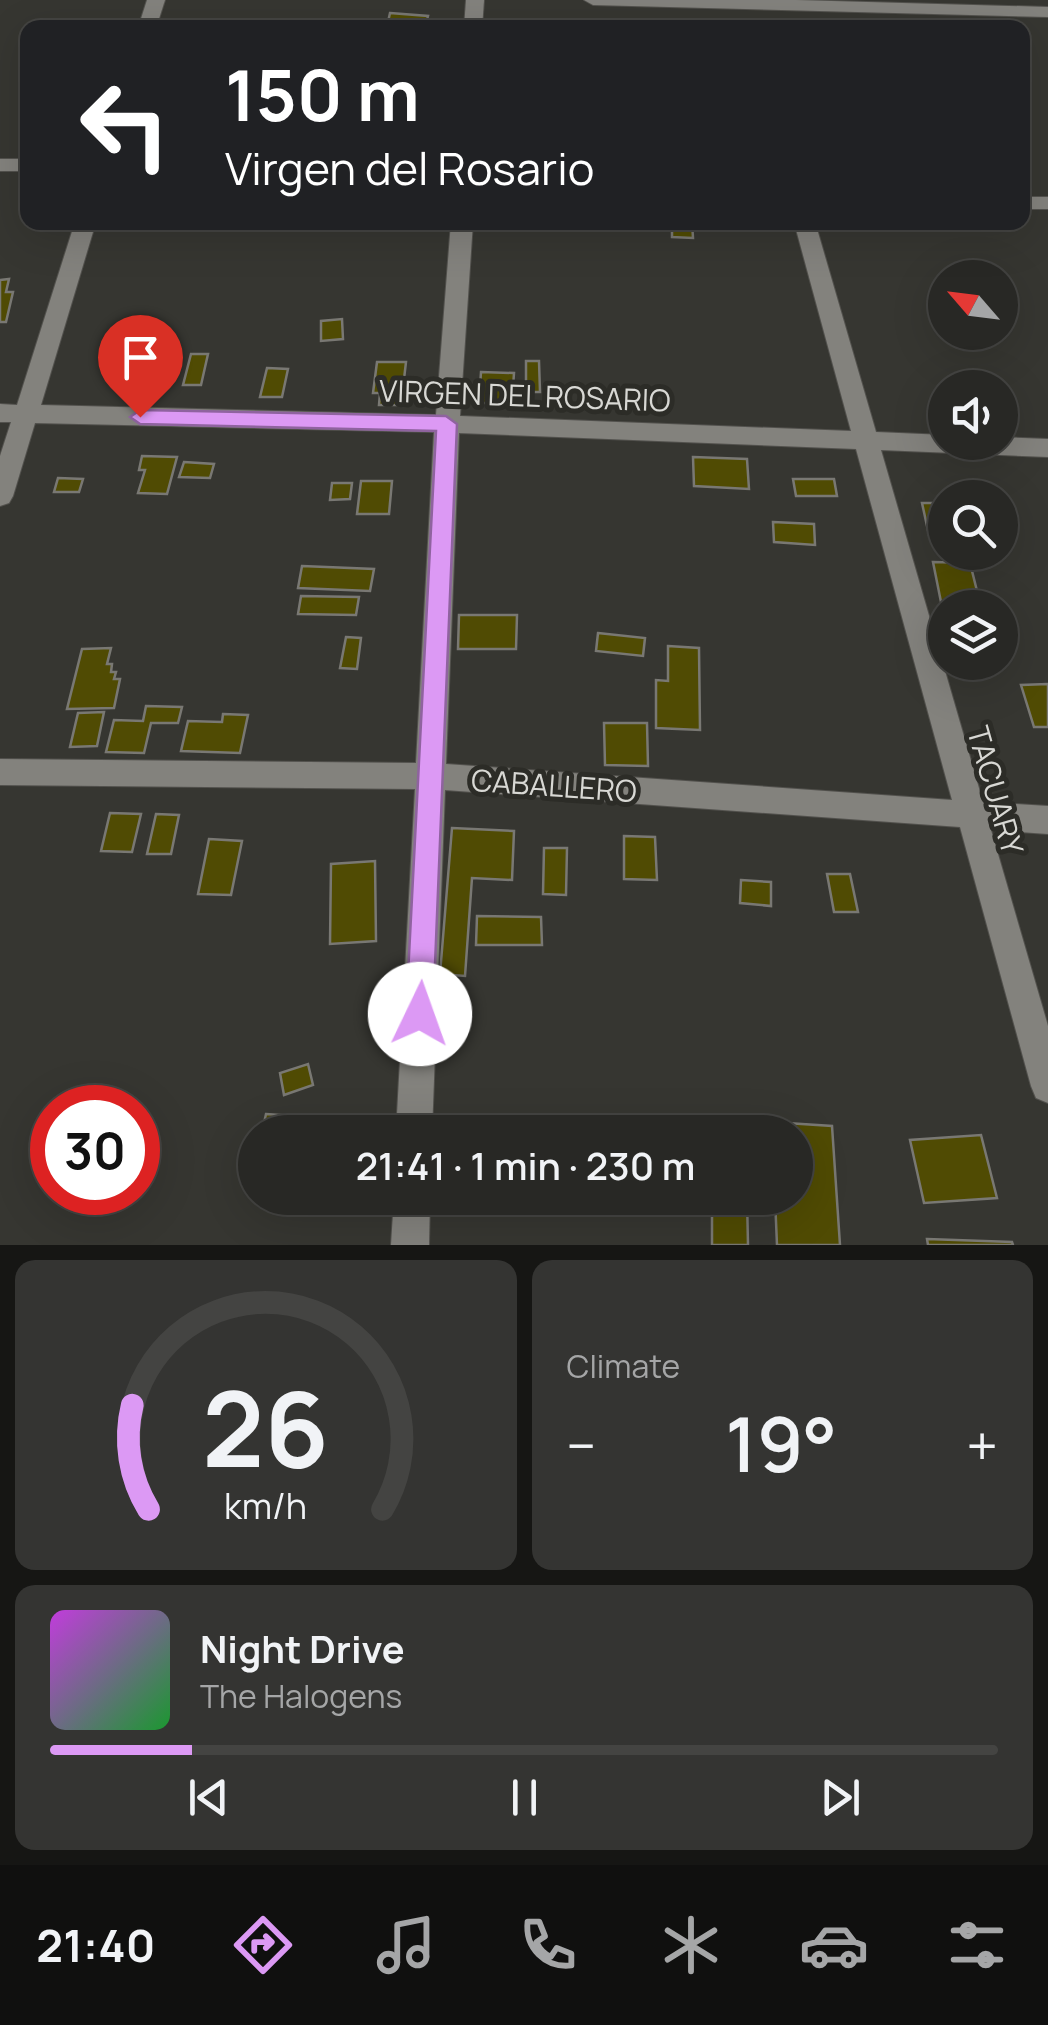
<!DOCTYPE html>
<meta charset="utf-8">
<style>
:root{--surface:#282825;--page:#343432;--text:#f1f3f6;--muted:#a5a6a7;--line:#444442;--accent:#dc99f4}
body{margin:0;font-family:Manrope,sans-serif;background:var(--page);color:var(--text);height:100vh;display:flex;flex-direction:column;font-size:38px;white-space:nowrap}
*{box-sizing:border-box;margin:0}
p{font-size:32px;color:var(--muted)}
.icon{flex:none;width:55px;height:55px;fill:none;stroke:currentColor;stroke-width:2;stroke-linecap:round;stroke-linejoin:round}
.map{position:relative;height:1245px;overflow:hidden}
.details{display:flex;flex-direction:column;gap:15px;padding:15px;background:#161614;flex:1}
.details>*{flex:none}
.top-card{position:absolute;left:20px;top:20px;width:1010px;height:210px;border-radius:20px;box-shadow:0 10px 40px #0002,0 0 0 2px var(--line);background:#202124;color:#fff;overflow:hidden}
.needle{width:65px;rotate:298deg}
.tools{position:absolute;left:928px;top:260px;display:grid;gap:20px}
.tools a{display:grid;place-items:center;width:90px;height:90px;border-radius:50%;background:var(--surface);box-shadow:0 10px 40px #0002,0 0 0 2px var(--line);font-size:50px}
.speed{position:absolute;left:30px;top:1085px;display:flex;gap:20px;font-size:50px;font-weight:700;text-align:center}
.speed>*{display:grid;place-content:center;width:130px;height:130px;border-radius:50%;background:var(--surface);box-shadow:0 10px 40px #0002,0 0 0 2px var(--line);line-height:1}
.speed .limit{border:15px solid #d22;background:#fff;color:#111}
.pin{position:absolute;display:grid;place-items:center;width:85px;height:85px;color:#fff;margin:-102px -42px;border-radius:50% 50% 50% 0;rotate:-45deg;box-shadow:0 0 10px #0007}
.pin .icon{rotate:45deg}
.me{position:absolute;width:110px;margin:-55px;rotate:3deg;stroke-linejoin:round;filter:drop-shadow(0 0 8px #0008)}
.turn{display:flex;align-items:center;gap:35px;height:210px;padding:0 40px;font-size:45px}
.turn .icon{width:130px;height:130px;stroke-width:2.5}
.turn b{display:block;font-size:70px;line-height:85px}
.big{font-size:75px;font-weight:600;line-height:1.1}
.details .card{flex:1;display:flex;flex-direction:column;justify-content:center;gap:15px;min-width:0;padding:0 35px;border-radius:20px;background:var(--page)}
.details .dial{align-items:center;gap:0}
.dial svg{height:260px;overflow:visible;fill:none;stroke:var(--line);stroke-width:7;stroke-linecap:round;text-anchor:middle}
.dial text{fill:var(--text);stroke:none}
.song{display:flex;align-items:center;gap:30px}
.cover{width:120px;height:120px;border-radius:15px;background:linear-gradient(135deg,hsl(290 70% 55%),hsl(130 70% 35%))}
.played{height:10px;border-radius:5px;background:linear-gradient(90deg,var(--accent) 15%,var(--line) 15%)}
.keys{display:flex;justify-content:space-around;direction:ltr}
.heat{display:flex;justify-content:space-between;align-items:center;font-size:55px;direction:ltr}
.details .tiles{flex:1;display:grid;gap:15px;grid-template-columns:1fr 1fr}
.card:last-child{grid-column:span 2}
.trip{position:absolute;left:238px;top:1115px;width:575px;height:100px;border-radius:50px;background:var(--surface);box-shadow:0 10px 40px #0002,0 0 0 2px var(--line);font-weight:600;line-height:100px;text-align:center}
.menu{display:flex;height:160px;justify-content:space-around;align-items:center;background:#10100f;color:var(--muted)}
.menu .icon{width:70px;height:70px}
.menu .selected{color:var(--accent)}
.menu b{font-size:45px;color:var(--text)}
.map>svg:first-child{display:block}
.building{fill:#504b03;stroke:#797873;stroke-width:2.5}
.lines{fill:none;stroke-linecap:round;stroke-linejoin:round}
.minor-casing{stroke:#52514d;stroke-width:2}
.tertiary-casing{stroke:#52514d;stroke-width:2}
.minor{fill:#83827d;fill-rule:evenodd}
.tertiary{fill:#83827d;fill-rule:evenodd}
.route{fill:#dc99f4;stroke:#8f639f;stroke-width:2.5}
.labels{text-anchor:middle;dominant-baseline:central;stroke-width:10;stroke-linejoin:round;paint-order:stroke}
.street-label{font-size:30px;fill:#d8d8d4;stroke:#2c2c27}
</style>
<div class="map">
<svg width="1048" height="1245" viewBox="0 0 1048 1245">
<rect width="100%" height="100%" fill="#363631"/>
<g class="building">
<path d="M390,13L428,16L426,24L410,23L403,28L397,27L399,23L388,22Z"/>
<path d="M672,222H692L693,238L672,237Z"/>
<path d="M9,279L6,292H13L6,322H0V280Z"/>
<path d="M342,319L343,339L321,341V321Z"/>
<path d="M191,354H208L201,385H183Z"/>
<path d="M526,361H539L540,392H526Z"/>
<path d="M377,362H406L401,405H379L380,393H373Z"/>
<path d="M267,368L288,369L282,397H260Z"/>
<path d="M481,372L514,373L512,403H479Z"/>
<path d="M142,456L177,457L167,494L138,493L145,470H139Z"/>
<path d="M693,457L747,459L749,489L694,486Z"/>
<path d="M184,462L214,464L210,478L179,477Z"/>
<path d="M58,478L83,479L79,492H54Z"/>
<path d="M793,479H834L837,496H796Z"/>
<path d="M361,481H392L389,514H357Z"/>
<path d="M332,483H352L350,499L330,500Z"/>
<path d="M922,503H945V536L929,535Z"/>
<path d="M773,522L814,524L815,545L774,542Z"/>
<path d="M933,562L970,563L980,603L941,602Z"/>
<path d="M302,566L374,569L370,591L298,588Z"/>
<path d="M301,596L359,597L356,615L298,614Z"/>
<path d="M459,615H517L516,649H458Z"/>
<path d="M598,633L645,638L643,656L596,651Z"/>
<path d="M346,637L361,638L357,669L340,668Z"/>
<path d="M668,646L699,648L700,730L656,728V680L668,681Z"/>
<path d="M111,648L107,664H112L111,672H116L114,679H120L114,708L67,709L82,649Z"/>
<path d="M1048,684V727H1034L1021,685Z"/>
<path d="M146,706L182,707L178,723H151L144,753L106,752L114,720L143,721Z"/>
<path d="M104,712L97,746L70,747L78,713Z"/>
<path d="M223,714L248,715L240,753L181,751L188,721L222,722Z"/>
<path d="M604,723H647L648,766L605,765Z"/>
<path d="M110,813L141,814L132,852L101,851Z"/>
<path d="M156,814L179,815L171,854H147Z"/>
<path d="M452,828L514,831L512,880L472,878L465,976L440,974Z"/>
<path d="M624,836L655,837L657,880L624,879Z"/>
<path d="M209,839L242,841L231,895L198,894Z"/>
<path d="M544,848H567L566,895L543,894Z"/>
<path d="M375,861L376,941L330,944L331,864Z"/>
<path d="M827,874H850L858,912H834Z"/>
<path d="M741,880L771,882V906L740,903Z"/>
<path d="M477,916L541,917L542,945H476Z"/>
<path d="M308,1064L313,1085L284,1095L280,1073Z"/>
<path d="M266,1114L293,1116L290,1132H262Z"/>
<path d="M771,1122L832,1126L840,1245H777L775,1198H795V1132H772Z"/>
<path d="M981,1135L997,1198L924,1203L910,1140Z"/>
<path d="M712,1198H747L748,1245H712Z"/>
<path d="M927,1239L1012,1242L1013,1245H928Z"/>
</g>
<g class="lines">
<g class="minor-casing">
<g id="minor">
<path d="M147,0H165L156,28H138Z"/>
<path d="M466,0H484L482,28H464Z"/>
<path d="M584,0H796L1048,7V17L593,5Z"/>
<rect x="0" y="159" width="28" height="12"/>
<path d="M75,222H96L41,405L436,415L451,222H473L460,416L851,431L794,222H815L876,432L945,435V442H1000V437L1048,439V457L881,450L983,802L1048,806V834L991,830L1048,1026V1103L1036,1098L1031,1086L960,827L445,790L432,1132H396L415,789L0,785V759L416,763L434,432L35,423L13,496L9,503L0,506V456L11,422H0V404L17,405ZM459,433L856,449L952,800L446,764Z"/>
<path d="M394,1198H430L429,1245H391Z"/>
</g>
</g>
<g class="tertiary-casing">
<rect id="tertiary" x="1022" y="197" width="26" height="12"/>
</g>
<use href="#minor" class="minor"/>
<use href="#tertiary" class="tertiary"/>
</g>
<path class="route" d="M140,410L446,416L457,424L433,1014L429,1023L420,1027L410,1023L406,1014L436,431L140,424L130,417Z"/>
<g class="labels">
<g class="street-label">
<text transform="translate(525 395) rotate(2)">VIRGEN DEL ROSARIO</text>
<text transform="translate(554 785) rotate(4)">CABALLERO</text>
<text transform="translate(996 790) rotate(74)">TACUARY</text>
</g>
</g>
</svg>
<div class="tools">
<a><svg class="needle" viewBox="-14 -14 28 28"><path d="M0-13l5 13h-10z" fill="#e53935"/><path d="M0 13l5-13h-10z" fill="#a5a6a7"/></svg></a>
<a><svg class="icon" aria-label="sound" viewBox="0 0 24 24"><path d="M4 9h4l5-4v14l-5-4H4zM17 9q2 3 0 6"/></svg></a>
<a><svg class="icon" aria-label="search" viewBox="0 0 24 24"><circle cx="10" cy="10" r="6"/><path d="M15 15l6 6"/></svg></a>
<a><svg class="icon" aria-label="layers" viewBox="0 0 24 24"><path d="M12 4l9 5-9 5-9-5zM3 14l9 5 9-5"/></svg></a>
</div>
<div class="speed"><div class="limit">30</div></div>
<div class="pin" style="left:140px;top:417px;background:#d93025"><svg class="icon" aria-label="arrive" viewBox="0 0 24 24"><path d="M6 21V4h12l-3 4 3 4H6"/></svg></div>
<svg class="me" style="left:420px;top:1014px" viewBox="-20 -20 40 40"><circle r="19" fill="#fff"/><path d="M0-13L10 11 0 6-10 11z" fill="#dc99f4"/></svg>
<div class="trip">21:41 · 1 min · 230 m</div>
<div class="top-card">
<div class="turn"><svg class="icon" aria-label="left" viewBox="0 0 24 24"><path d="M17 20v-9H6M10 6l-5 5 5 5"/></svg><div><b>150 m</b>Virgen del Rosario</div></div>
</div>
</div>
<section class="details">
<div class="tiles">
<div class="card dial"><svg viewBox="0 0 100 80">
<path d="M14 69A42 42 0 1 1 86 69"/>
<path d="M14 69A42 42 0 0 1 9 37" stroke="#dc99f4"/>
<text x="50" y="56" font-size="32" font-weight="700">26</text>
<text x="50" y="72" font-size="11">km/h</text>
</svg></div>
<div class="card"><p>Climate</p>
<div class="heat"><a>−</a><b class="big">19°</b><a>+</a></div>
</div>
<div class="card">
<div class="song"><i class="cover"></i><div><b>Night Drive</b><p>The Halogens</p></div></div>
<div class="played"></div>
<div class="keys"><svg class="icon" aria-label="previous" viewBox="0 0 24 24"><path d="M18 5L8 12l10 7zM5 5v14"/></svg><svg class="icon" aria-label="pause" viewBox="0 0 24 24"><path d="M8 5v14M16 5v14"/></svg><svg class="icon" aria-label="next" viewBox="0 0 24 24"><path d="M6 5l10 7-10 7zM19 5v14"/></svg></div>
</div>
</div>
</section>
<nav class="menu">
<b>21:40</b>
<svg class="icon selected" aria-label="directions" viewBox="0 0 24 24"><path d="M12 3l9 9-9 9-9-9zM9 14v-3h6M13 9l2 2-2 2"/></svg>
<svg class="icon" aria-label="music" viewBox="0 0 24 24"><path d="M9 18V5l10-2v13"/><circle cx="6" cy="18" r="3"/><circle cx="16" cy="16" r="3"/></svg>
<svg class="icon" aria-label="phone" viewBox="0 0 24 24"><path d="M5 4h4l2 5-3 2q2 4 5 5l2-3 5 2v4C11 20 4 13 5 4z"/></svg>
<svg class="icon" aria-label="climate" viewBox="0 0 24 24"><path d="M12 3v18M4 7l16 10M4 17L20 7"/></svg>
<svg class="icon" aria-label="car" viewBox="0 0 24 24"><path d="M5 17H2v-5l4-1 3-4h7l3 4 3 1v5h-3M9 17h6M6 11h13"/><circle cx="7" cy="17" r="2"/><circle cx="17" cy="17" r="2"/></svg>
<svg class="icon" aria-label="filters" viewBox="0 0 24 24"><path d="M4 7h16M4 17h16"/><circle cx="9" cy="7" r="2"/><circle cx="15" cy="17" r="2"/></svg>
</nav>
